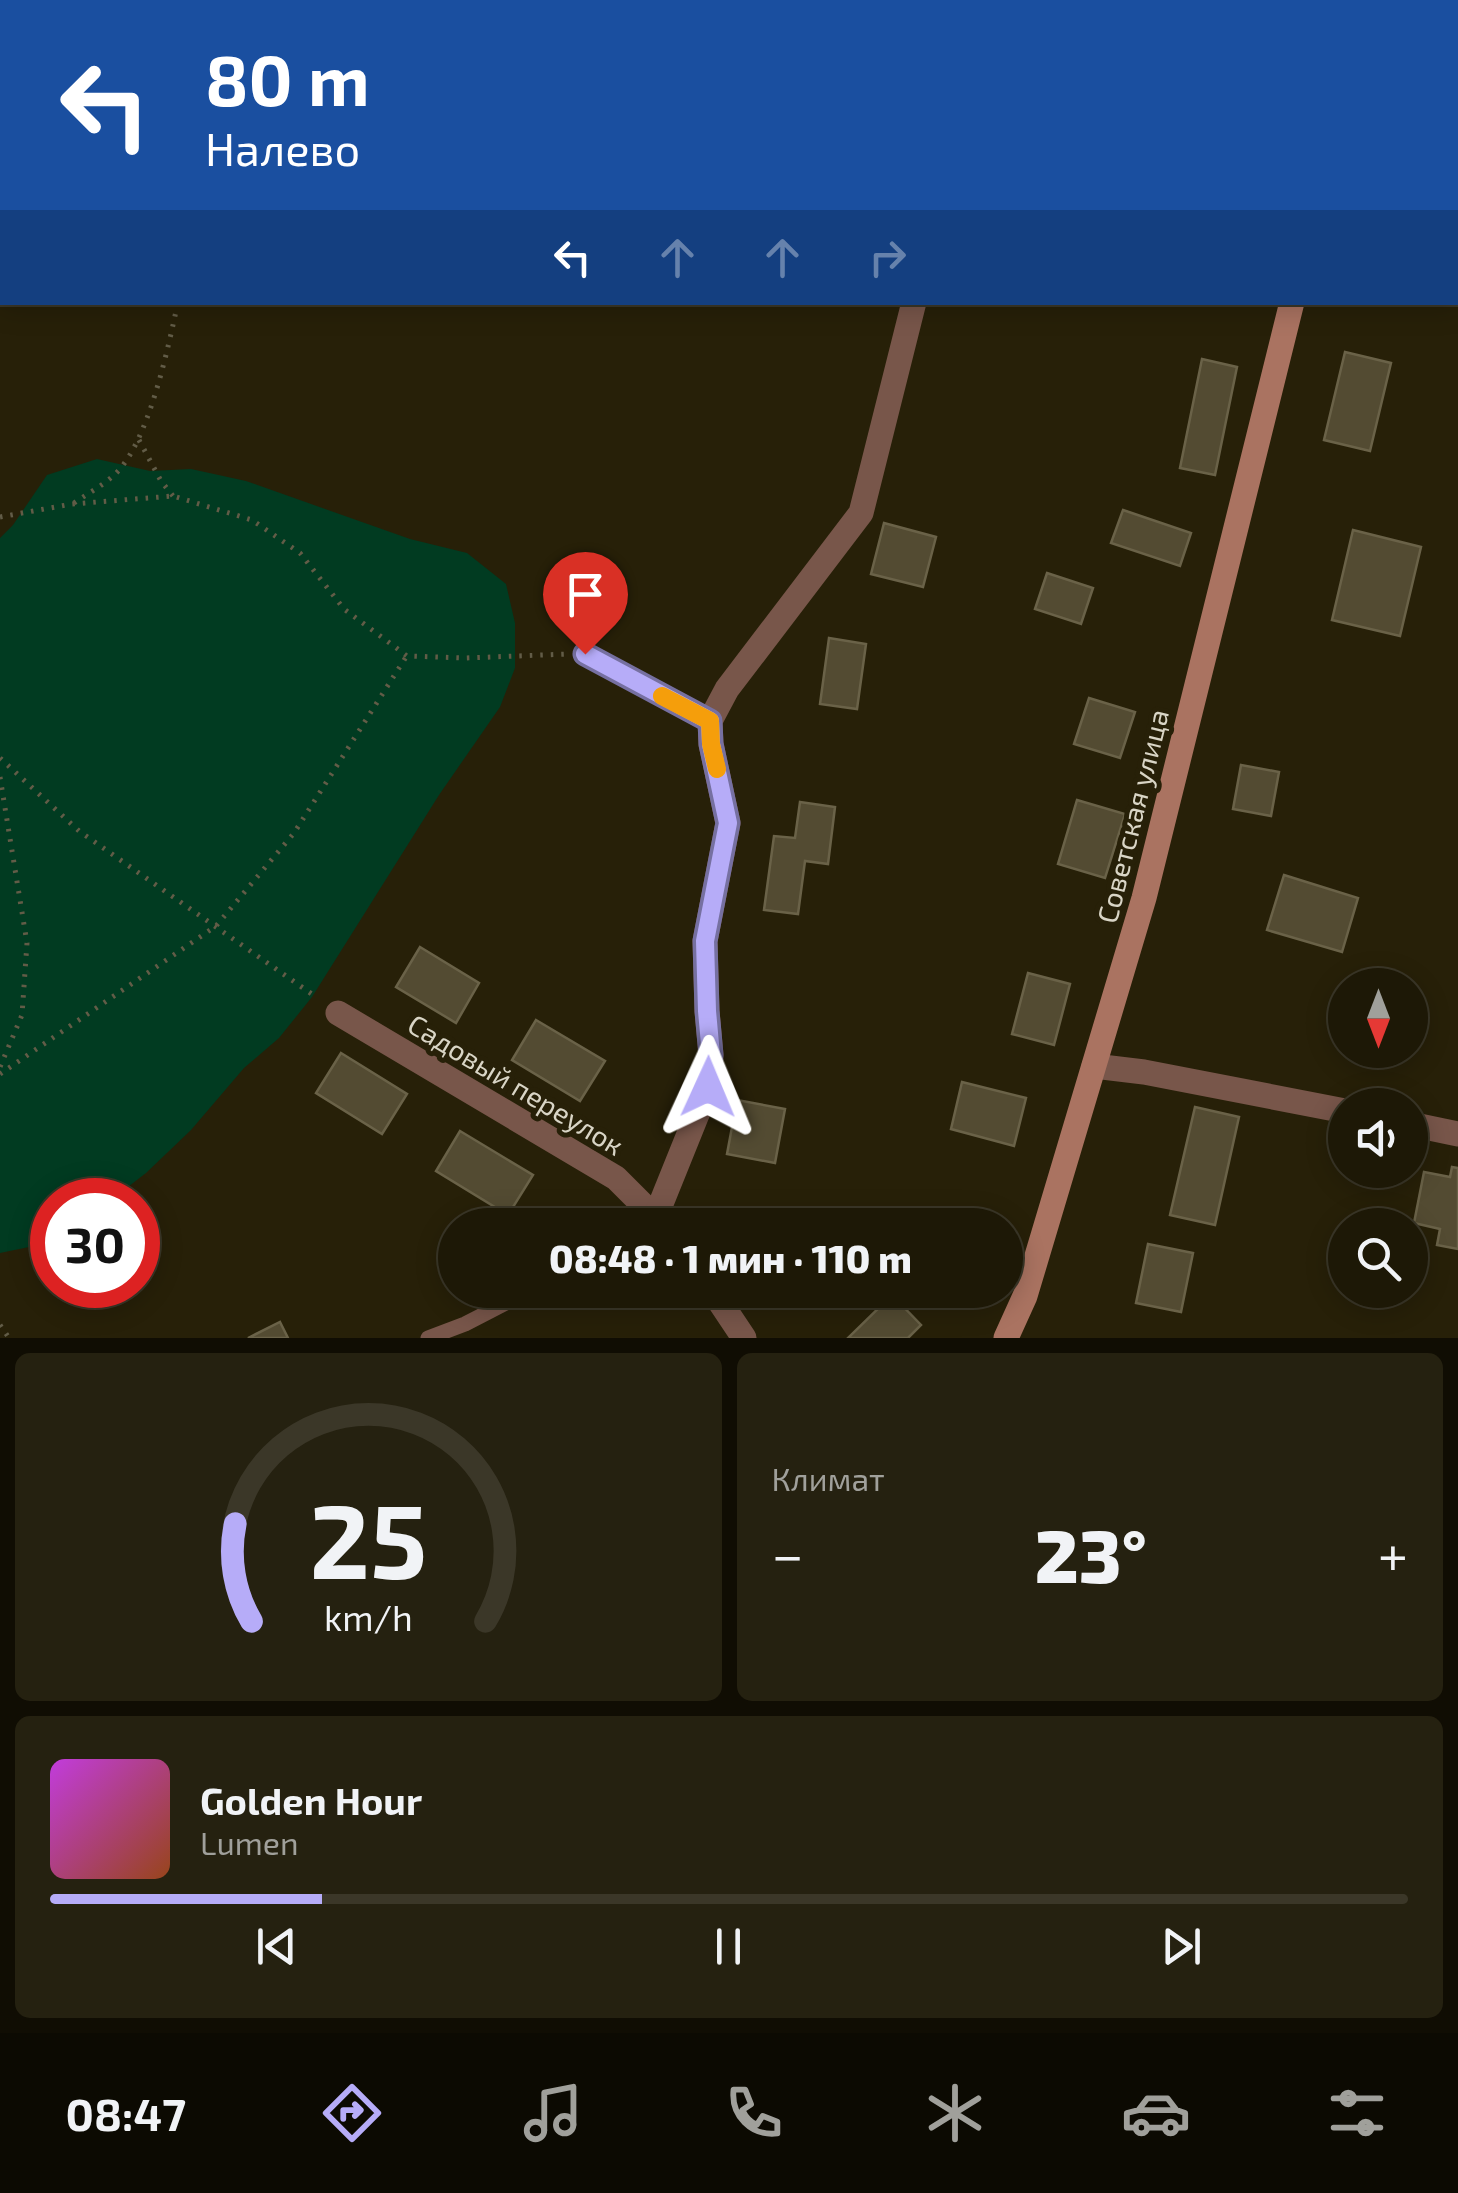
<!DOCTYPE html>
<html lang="ru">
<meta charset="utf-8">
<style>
:root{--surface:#1d1806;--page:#252110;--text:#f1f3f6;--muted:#a0a09b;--line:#3b3728;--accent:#b6acf8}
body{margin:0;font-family:"Exo 2",sans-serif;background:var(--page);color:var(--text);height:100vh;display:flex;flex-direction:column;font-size:38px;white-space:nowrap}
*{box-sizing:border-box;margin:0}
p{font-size:32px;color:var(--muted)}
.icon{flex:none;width:55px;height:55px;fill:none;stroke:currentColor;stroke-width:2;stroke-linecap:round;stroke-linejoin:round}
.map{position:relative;height:1338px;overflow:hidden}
.side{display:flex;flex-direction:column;gap:15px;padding:15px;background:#100d03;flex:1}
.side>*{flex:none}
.top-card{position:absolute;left:0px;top:0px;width:1460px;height:305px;box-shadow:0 5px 25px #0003,0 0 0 2px var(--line);background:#1a4fa0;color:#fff;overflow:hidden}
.needle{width:65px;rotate:180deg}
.controls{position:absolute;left:1328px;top:968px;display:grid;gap:20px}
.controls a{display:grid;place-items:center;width:100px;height:100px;border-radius:50%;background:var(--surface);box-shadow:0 5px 25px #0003,0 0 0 2px var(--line);font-size:50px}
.speed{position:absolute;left:30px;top:1178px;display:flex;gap:20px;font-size:50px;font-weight:700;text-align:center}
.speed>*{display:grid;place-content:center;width:130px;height:130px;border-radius:50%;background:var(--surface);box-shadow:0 5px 25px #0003,0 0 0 2px var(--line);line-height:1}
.speed .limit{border:15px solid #d22;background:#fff;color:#111}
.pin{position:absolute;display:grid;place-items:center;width:85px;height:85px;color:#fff;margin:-102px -42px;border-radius:50% 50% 50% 0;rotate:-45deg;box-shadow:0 0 10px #0007}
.pin .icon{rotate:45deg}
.me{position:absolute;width:110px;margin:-55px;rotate:1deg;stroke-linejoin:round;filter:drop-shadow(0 0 8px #0008)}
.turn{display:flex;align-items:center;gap:35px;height:210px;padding:0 40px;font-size:45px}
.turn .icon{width:130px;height:130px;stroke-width:2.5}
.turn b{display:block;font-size:70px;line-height:85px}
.lanes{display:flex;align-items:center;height:95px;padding:0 40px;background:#0003;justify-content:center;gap:50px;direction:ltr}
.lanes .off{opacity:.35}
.big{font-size:75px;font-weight:800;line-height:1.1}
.side .widget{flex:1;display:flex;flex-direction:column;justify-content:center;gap:15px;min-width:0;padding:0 35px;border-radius:15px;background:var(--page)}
.side .dial{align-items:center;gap:0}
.dial svg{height:260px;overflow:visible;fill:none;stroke:var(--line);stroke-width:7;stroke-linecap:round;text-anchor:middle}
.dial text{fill:var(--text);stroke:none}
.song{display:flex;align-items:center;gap:30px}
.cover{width:120px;height:120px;border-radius:15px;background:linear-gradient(135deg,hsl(290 70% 55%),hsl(20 70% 35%))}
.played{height:10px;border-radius:5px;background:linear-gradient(90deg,var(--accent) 20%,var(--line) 20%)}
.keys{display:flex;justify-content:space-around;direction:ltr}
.heat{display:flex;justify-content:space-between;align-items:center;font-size:55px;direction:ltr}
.side .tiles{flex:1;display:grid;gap:15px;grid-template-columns:1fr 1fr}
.widget:last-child{grid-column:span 2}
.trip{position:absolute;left:438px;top:1208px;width:585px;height:100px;border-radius:50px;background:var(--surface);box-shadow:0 5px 25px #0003,0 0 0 2px var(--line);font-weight:800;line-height:100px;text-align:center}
.tabs{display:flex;height:160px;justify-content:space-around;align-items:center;background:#0c0a02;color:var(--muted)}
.tabs .icon{width:70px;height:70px}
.tabs .selected{color:var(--accent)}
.tabs b{font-size:45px;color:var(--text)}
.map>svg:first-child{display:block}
.green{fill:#013b21}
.building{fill:#534b32;stroke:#6a6248;stroke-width:2.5}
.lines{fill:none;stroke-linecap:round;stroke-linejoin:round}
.path{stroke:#625c47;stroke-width:5;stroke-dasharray:2.5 8;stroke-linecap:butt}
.lane{stroke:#78564a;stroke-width:15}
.street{stroke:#78564a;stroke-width:25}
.secondary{stroke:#aa7361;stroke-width:25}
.route-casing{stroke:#7670a1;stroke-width:25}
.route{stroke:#b6acf8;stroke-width:18}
.slow{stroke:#f59e0b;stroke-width:18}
.labels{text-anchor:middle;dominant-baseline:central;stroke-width:10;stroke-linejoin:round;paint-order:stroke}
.street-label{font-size:28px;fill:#d9d5c6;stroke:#272008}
</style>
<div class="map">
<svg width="1458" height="1338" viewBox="0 0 1458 1338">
<rect width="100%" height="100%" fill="#272008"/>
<path class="green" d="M97,459L150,471L191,469L246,481L410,539L467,553L506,584L515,623V668L500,707L439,795L312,997L279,1038L244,1068L191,1130L146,1173L111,1200H52V1238L29,1247L0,1253V538L13,525L47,475Z"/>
<g class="building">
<path d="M1345,352L1391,363L1370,451L1324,440Z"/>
<path d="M1202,359L1237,367L1215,475L1180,468Z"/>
<path d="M1123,510L1191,533L1180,566L1111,543Z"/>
<path d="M884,523L936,537L923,587L871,574Z"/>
<path d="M1353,530L1421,547L1400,636L1332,620Z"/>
<path d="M1047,573L1093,588L1081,624L1035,609Z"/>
<path d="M829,638L866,644L857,709L820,704Z"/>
<path d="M1089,698L1135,712L1120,758L1074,744Z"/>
<path d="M1241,765L1279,772L1271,816L1233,809Z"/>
<path d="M1077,800L1125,814L1105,878L1058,864Z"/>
<path d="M800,802L835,807L828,864L805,861L798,914L764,910L774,836L795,838Z"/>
<path d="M1284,875L1358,898L1342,952L1267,930Z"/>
<path d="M420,947L479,983L456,1023L396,987Z"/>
<path d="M1028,973L1070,984L1054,1045L1012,1034Z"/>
<path d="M536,1020L605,1061L580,1101L512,1060Z"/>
<path d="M341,1053L407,1094L382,1134L316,1093Z"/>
<path d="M962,1082L1026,1098L1014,1146L951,1129Z"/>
<path d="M737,1100L785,1109L775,1163L727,1154Z"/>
<path d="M1195,1107L1239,1117L1215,1225L1170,1215Z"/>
<path d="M460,1131L533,1175L508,1215L436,1171Z"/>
<path d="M1452,1167L1458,1168V1249L1437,1245L1440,1229L1414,1223L1424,1172L1450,1177Z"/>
<path d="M1148,1244L1193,1253L1181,1312L1136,1303Z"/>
<path d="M892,1295L921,1325L908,1338H848Z"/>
<path d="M280,1322L288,1338H248Z"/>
</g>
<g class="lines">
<g class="path">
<path d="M243,2L244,0"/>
<path d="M139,440L161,481L173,496"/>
<path d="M74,503C87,494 102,486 113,476C148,446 168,348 178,302"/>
<path d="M0,517L72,504L173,496L252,520L300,553L344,609L407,656L466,658L567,654"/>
<path d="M0,758L79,831L316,997"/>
<path d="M0,777L27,943L22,1015L0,1067"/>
<path d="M0,1074L216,926L294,833L406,657"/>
<path d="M0,1325L9,1338"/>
</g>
<g class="lane">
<path d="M585,654L710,721"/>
<path d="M428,1338L465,1324L531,1290"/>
</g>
<g class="street">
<path d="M973,2L974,0"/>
<path d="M338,1013L616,1178L663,1225"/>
<path d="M1094,1066L1144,1072L1345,1111"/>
<path d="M1410,1124L1458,1134"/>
<path d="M656,1216L708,1087L711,1055L707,1011L705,941L728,823L711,744L710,721L727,689L861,513L914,302"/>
<path d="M712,1290L744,1338"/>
</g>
<g class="secondary">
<path d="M1360,2V0"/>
<path d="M1006,1338L1025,1296L1144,898L1292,302"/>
</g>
</g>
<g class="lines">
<g class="route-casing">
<path id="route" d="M585,654L710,721L711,744L728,823L705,941L707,1011L711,1055L708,1087"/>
</g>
<use href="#route" class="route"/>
<path class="slow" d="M662,696L710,721L711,744L717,769"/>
</g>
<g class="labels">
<g class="street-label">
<text transform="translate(1132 816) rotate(-76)">Советская улица</text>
<text transform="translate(516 1084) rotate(31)">Садовый переулок</text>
</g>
</g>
</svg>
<div class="controls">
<a><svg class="needle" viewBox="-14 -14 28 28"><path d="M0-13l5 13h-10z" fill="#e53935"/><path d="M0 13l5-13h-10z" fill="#a0a09b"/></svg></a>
<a><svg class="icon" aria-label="sound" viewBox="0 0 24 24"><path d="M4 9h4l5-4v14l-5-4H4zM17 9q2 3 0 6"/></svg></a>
<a><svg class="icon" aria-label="search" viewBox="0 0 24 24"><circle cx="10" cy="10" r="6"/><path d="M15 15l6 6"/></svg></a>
</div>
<div class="speed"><div class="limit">30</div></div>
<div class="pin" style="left:585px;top:654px;background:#d93025"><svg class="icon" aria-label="arrive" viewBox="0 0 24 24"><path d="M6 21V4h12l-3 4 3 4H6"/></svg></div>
<svg class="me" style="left:708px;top:1087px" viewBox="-20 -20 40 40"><path d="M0-17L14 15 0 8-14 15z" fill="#b6acf8" stroke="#fff" stroke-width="4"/></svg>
<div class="trip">08:48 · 1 мин · 110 m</div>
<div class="top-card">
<div class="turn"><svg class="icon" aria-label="left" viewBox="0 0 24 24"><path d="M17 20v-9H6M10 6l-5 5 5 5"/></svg><div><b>80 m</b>Налево</div></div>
<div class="lanes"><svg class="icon" aria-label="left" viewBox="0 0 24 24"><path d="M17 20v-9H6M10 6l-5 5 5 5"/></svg><svg class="icon off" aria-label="ahead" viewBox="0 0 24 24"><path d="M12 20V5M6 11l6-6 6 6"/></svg><svg class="icon off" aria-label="ahead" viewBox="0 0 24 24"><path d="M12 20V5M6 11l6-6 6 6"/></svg><svg class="icon off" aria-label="right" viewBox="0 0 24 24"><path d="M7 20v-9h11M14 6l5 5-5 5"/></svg></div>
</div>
</div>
<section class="side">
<div class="tiles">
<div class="widget dial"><svg viewBox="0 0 100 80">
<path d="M14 69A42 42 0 1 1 86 69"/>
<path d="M14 69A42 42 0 0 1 9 39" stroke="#b6acf8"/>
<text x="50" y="56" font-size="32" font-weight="700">25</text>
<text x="50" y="72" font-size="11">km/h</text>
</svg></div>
<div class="widget"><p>Климат</p>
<div class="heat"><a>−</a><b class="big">23°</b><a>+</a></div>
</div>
<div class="widget">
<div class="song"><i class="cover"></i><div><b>Golden Hour</b><p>Lumen</p></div></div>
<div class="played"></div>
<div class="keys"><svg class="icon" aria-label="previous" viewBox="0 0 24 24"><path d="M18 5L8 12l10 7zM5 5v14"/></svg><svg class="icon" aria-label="pause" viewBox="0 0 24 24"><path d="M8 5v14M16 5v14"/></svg><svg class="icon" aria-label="next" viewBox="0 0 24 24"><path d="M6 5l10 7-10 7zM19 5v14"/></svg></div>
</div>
</div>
</section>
<nav class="tabs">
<b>08:47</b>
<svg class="icon selected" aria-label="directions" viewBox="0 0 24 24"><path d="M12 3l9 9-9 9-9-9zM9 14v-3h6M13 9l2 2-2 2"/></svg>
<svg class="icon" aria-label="music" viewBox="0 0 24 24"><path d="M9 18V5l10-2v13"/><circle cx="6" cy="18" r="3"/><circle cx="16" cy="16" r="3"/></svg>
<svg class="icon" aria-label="phone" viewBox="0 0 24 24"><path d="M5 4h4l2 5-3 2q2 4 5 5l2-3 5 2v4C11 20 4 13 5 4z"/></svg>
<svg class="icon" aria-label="climate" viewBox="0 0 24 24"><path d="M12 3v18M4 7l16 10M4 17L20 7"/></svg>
<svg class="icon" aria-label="car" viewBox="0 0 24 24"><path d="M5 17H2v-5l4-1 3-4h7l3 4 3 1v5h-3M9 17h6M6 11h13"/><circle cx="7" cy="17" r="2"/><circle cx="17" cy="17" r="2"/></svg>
<svg class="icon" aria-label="filters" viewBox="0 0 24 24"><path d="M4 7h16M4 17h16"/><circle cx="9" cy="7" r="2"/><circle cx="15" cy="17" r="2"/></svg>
</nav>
